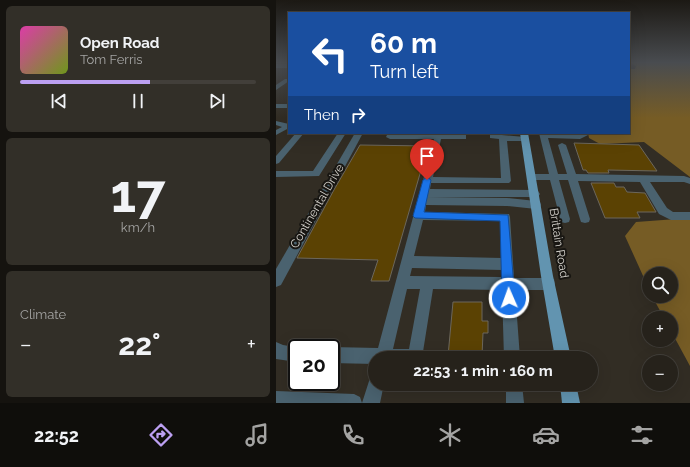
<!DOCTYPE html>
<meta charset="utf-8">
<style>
:root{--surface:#26221b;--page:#322f28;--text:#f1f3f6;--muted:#a4a4a3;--line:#423f3a;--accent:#bca0f2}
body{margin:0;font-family:Raleway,sans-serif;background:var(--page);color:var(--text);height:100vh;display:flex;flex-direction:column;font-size:15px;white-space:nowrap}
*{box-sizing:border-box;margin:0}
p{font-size:13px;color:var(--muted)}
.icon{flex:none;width:22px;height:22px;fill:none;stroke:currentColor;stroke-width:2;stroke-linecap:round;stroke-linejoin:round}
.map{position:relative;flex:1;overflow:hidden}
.panel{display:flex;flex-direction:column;gap:6px;padding:6px;background:#15130f;width:276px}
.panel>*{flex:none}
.hud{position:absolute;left:12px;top:12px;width:342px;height:122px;border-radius:0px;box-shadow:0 4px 16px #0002,0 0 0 1px var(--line);background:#1a4fa0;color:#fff;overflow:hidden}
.fabs{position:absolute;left:366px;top:267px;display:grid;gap:8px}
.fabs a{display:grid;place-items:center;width:36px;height:36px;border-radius:50%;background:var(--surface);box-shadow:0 4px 16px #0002,0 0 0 1px var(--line);font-size:20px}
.speed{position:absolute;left:12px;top:339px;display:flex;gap:8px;font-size:20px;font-weight:700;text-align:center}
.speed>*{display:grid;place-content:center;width:52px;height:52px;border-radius:50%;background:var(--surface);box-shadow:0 4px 16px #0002,0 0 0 1px var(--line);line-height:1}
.speed .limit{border:2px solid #111;border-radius:6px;background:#fff;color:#111}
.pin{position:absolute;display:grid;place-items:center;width:34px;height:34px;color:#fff;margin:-41px -17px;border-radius:50% 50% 50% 0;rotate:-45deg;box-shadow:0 0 4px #0007}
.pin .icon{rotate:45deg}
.me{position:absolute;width:44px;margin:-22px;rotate:358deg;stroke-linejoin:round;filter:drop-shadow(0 0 3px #0008)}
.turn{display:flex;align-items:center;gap:14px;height:84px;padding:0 16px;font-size:18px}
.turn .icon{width:52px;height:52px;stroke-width:2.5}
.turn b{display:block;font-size:28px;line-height:34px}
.then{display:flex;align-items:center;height:38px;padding:0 16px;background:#0003;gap:8px;font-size:15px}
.big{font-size:30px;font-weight:700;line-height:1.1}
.panel .widget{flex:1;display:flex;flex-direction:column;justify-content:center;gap:6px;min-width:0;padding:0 14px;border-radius:6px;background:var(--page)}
.panel .dial{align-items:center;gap:0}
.dial b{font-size:52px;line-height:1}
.song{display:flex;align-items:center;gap:12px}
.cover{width:48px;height:48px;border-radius:6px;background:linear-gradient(135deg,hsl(320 70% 55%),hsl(80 70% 35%))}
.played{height:4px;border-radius:2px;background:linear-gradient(90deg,var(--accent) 55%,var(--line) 55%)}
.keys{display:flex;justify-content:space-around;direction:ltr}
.heat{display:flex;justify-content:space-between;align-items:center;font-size:22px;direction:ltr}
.trip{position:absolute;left:92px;top:351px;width:230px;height:40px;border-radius:20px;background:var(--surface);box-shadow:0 4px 16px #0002,0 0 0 1px var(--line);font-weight:700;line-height:40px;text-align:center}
.tab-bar{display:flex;height:64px;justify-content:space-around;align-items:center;background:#0f0e0b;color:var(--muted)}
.tab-bar .icon{width:28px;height:28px}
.tab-bar .on{color:var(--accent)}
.tab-bar b{font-size:18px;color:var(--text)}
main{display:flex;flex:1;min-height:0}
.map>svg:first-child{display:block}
.forest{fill:#765c25}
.building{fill:#5b4203;stroke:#6c675c}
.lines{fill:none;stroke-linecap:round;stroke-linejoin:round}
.minor{fill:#4a626f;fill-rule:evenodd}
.major{fill:#6294b0;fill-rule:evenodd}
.route{fill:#1a73e8;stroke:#114b97}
.labels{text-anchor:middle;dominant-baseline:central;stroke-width:4;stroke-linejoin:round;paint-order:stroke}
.street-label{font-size:12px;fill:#d5d2cc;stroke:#181612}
</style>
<main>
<section class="panel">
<div class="widget">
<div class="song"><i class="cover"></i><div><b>Open Road</b><p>Tom Ferris</p></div></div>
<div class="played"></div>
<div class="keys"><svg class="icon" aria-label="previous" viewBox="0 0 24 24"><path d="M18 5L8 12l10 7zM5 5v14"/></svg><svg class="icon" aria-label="pause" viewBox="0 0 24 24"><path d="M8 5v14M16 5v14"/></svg><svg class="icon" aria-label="next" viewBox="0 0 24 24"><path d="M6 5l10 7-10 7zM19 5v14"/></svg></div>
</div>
<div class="widget dial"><b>17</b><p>km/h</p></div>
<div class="widget"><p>Climate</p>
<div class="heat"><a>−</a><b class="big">22°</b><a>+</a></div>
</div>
</section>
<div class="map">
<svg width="414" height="403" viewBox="0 0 414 403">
<rect width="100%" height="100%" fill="#322d24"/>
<g class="forest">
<path d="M354,62H414V177L368,142L324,144L313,138L312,133H353V69H359L360,66Z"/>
<path d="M414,218V366L395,331V318H388L376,296H395V274H373V289L349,236L360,222Z"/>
</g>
<g class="building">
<path d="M298,143L363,145L381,171L332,170L333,173H312L310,170H307Z"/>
<path d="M84,145L152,146L113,281H95L102,260L21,258L59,188Z"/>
<path d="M315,183H338L340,187H348L351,192L369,193L380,212H361L364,218H329Z"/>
<path d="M177,302H206V321H212V333H207L206,356H172Z"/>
</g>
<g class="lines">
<g class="minor">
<rect x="0" y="64" width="13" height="4"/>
<path d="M9,79H13V81L0,90V85Z"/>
<rect x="0" y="104" width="13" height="4"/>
<path d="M0,121L13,124V128L0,135V130L6,127L0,125Z"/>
<path d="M20,133H28L3,163L0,164V156Z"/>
<path d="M62,133H70L43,176L0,177V171H37Z"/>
<path d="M79,133H87L5,285L0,287V269Z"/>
<path d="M112,133H120L119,135H159V133H167L166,135H190V139H165L157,177L225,178L223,139L214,138V134L249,137L253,139L249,141H231L235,181L233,183H155L154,189L259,190L262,191L264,194L262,197H152L231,198L260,201L264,202L265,205L264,208L260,209L231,206L150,205L149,212L233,214L234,217L238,278H273L278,279L279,284L278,289L273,290H239L244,358H228L226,290L157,289L146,358H99V364L55,363V348H53L55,347L102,348L158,139H114L110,137ZM147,220L224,221L226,258L138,256ZM136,268L226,270V277L134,276ZM131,289H144L133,349H117Z"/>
<path d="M263,133L303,135V133H311L312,135L304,139L272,138L282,174H291L282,145L286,143L290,145L300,174L408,176L414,178V184L408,182H374L391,208L397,212H414V220H395L383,214L364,182L302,181L314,219L313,222L309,223L305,222L304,219L292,180H283L294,219L293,222L289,223L285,222L274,180H256L251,177L256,174H273Z"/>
<path d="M0,342L7,345L25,348H21V362L0,359Z"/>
<path d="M99,376V384H108L104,403H0V391L78,394L84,397L86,403L94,378Z"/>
<path d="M230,384H246L248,403H230Z"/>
</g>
<g class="major">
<path d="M244,133H252L277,276L295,358H279L265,276Z"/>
<path d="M284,384H300L304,403H286Z"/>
</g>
</g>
<linearGradient id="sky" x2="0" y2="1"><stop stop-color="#1c1914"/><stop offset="0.53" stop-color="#494c50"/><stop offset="1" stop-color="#494c50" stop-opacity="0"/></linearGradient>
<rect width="414" height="118" fill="url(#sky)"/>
<path class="route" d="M151,177L155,180L148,212L232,215L239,298L237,303L233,305L228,303L226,298L224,221L139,218L137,216L147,180Z"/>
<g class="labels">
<g class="street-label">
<text transform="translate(41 206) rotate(-60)">Continental Drive</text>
<text transform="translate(283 243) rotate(81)">Brittain Road</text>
</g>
</g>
</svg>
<div class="fabs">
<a><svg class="icon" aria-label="search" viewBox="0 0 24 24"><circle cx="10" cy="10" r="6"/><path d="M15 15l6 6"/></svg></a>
<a>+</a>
<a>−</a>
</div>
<div class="speed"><div class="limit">20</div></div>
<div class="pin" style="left:151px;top:180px;background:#d93025"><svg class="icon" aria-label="arrive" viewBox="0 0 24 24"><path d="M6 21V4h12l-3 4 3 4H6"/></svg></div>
<svg class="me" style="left:233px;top:298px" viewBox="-20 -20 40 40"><circle r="17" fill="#1a73e8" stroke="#fff" stroke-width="3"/><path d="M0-11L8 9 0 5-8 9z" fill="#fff"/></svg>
<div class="trip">22:53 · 1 min · 160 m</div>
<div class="hud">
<div class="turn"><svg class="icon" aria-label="left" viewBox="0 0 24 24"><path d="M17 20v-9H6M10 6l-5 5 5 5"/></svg><div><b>60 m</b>Turn left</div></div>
<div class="then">Then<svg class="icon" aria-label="right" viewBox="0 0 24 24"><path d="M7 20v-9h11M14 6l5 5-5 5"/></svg></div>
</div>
</div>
</main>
<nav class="tab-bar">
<b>22:52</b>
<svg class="icon on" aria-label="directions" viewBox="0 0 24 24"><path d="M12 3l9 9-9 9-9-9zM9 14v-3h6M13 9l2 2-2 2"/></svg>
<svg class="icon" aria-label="music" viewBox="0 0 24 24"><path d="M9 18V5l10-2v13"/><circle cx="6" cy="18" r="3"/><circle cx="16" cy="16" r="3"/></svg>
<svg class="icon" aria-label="phone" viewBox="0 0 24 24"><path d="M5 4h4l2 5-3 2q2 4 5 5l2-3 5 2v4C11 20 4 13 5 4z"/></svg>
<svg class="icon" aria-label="climate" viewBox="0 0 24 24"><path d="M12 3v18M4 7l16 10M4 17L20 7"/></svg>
<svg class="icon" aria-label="car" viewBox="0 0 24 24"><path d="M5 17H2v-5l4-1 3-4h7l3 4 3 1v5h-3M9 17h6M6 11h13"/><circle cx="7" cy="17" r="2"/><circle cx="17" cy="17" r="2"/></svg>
<svg class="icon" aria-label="filters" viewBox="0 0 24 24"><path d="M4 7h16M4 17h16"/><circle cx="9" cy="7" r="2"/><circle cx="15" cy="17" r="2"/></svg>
</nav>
